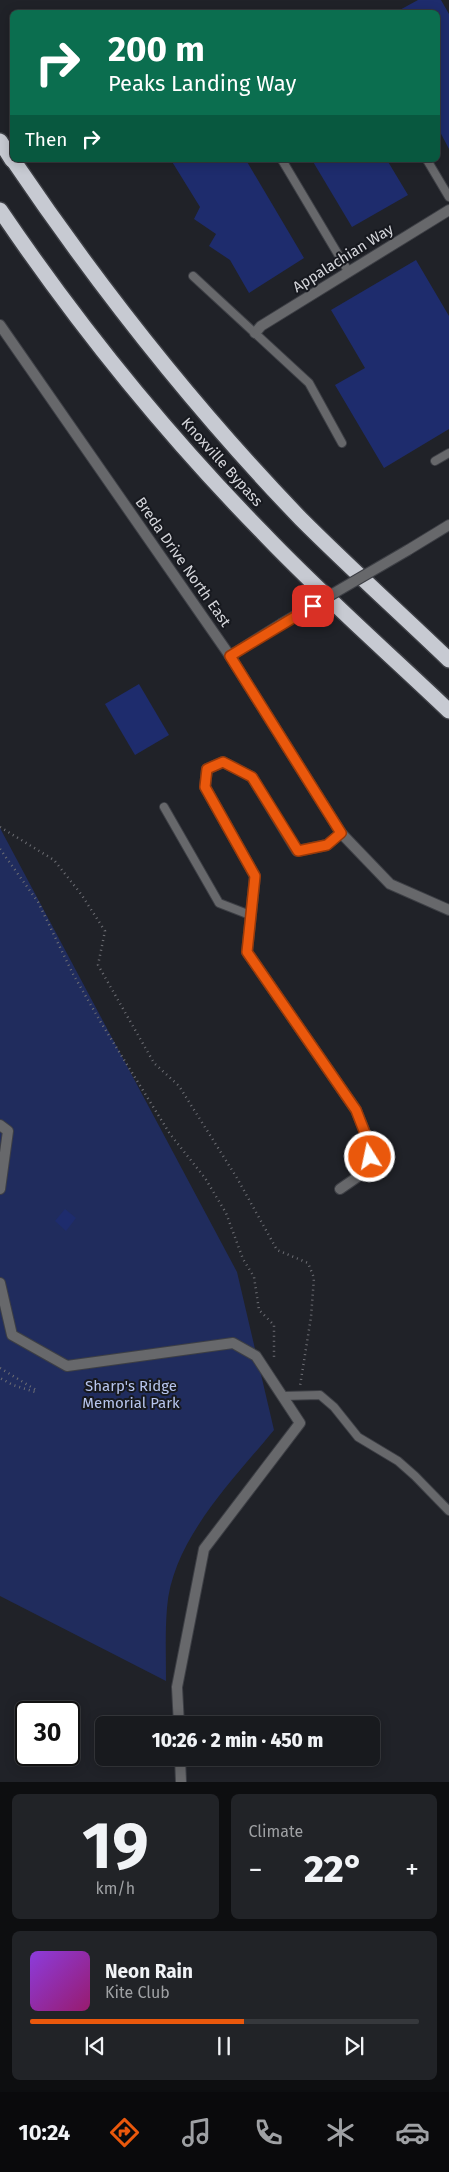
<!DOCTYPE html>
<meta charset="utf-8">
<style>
:root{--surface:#181a1e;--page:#212327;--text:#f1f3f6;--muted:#9fa1a4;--line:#36383c;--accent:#ea580c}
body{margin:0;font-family:"Fira Sans",sans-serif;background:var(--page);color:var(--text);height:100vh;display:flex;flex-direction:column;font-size:19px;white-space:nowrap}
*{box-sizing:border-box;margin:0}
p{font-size:16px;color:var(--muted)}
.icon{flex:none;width:28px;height:28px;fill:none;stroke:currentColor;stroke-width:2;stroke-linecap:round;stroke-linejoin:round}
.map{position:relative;height:1782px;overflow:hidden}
.side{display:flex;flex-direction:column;gap:12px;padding:12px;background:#0d0e10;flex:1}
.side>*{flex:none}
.guide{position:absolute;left:10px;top:10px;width:430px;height:152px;border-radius:8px;box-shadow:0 2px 12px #0003,0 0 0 1px var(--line);background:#0b6e4f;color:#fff;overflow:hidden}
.speed{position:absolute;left:15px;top:1701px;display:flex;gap:10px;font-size:25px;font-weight:700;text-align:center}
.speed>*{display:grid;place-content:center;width:65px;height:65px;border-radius:50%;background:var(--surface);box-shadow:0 2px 12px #0003,0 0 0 1px var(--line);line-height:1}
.speed .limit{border:2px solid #111;border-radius:8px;background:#fff;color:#111}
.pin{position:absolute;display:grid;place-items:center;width:42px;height:42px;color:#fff;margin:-21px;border-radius:10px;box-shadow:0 2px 8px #0006}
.me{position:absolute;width:55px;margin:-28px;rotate:350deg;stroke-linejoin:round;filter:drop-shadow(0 0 4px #0008)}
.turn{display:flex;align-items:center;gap:18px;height:105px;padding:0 15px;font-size:22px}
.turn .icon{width:65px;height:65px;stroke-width:2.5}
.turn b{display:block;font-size:35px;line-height:42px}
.then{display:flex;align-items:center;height:48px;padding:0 15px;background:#0003;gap:10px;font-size:19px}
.big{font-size:38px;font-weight:800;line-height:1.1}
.side .tile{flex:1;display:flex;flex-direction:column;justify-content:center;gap:8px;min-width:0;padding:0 18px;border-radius:8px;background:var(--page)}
.side .dial{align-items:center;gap:0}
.dial b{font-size:65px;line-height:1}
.song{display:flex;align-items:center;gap:15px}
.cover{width:60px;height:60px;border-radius:8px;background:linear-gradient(135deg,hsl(270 70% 55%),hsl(320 70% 35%))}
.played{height:5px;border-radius:2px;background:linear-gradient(90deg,var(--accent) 55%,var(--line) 55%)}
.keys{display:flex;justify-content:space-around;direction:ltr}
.heat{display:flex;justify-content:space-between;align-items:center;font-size:28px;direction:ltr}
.side .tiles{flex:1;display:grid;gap:12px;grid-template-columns:1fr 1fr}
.tile:last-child{grid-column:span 2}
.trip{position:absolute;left:95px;top:1716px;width:285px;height:50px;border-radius:8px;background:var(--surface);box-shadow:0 2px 12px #0003,0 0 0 1px var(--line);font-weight:800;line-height:50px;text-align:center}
.menu{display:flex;height:80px;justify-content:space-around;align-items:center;background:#0a0a0c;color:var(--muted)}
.menu .icon{width:35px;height:35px}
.menu .on{color:var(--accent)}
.menu b{font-size:22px;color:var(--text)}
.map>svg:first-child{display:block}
.green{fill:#202c5d}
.building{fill:#1e2c6d}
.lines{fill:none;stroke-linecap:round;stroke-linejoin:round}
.service-casing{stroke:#3d3f45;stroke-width:10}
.minor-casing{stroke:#3d3f45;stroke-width:12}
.motorway-casing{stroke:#3d3f45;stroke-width:18}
.path{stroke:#6d6e74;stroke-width:2.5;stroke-dasharray:1 4;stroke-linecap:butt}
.service{stroke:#67686b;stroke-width:8}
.minor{stroke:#67686b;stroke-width:10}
.motorway{stroke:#c7cad2;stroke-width:15}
.minor-bridge-casing{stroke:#3d3f45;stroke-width:12;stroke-linecap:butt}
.minor-bridge{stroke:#67686b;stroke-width:10}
.route-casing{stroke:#983908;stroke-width:12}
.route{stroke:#ea580c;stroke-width:9}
.labels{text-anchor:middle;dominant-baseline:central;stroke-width:4;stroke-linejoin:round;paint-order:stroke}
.street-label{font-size:15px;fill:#d5d6db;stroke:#17191f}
.park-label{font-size:15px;fill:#b7c5ed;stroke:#17191f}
</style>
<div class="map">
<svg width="449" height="1782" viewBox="0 0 449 1782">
<rect width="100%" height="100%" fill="#202228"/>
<path class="green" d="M0,828L237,1272L274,1430C233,1480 172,1540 167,1608C165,1632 166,1656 166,1681L0,1596Z"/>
<g class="building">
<path d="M418,0H441L449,14V149L438,128V12H396Z"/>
<path d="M171,160H246L304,258L249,293L230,260L209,246L216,234L194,219L200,207Z"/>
<path d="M312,160H387L408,195L352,227Z"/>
<path d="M416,260L449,316V429L384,468L335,385L365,368L331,310Z"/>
<path d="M139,684L169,735L135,755L105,704Z"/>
<path d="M65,1209L76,1218L66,1231L55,1221Z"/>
</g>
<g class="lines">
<g class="service-casing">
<g id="service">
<path d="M282,160L348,271"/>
<path d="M427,160L449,197"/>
<path d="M193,276L309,383L342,443"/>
<path d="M435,461L449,453"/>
<path d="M164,807L219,903L250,915"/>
<path d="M283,1396L320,1395L334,1407L358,1437L398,1461L415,1476L449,1511"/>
</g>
</g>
<g class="minor-casing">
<g id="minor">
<path d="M0,325L230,656L341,833L390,884L449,910"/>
<path d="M255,333L261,326L449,210"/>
<path d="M408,550L449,525"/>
<path d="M230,656L281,624"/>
<path d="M0,1125L8,1131L0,1189"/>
<path d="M340,1189L369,1169L370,1145L356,1110L247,952L255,876L205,787L207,769L223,762L252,777L297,851L327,845L341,833"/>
<path d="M0,1283L12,1335L67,1366L233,1343L256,1356L300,1423L204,1549L177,1687L179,1725"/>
<path d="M180,1758L181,1782"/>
</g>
</g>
<g class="motorway-casing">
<g id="motorway">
<path d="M0,141L12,160"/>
<path d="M13,160C99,287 194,408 301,519C349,567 400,613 449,660"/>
<path d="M0,210C78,325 166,434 263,533C322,595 387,652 449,711"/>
</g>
</g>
<g class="path">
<path d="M0,827L54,860L81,894L105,931L98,965L154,1063L179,1086L237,1178L277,1250L308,1263L314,1278L311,1317L300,1386"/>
<path d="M0,849L38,902L73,974L100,1021L170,1134L205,1178L226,1213L243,1259L254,1277L259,1310L274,1325V1360"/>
<path d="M0,1368L36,1390L35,1392L13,1385L0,1378"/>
</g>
<use href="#service" class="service"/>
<use href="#minor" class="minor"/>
<use href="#motorway" class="motorway"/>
<g class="minor-bridge-casing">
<path id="minor-bridge" d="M281,624L408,550"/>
</g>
<use href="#minor-bridge" class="minor-bridge"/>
</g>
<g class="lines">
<g class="route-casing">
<path id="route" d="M313,606L230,656L341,833L327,845L298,851L252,777L223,762L207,769L205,787L255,876L247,952L356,1110L370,1146V1157"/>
</g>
<use href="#route" class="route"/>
</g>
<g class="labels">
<g class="street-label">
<text transform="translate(343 258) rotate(-32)">Appalachian Way</text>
<text transform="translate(222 462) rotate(48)">Knoxville Bypass</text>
<text transform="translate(183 562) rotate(55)">Breda Drive North East</text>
</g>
<g class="park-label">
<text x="131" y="1386">Sharp's Ridge<tspan x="131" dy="17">Memorial Park</tspan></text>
</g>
</g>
</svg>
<div class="speed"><div class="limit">30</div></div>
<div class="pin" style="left:313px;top:606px;background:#d93025"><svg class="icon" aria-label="arrive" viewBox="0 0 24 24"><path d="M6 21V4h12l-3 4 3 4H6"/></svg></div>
<svg class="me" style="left:370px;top:1157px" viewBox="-20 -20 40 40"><circle r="17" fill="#ea580c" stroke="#fff" stroke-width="3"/><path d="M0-11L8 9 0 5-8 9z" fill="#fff"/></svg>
<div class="trip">10:26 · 2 min · 450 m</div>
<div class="guide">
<div class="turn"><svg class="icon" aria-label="right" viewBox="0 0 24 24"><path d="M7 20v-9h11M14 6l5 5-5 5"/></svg><div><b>200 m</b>Peaks Landing Way</div></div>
<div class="then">Then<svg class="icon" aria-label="right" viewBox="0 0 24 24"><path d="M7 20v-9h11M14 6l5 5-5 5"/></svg></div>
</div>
</div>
<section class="side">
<div class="tiles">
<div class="tile dial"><b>19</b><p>km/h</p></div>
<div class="tile"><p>Climate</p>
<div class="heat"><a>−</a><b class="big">22°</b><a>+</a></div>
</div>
<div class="tile">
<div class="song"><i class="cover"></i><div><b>Neon Rain</b><p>Kite Club</p></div></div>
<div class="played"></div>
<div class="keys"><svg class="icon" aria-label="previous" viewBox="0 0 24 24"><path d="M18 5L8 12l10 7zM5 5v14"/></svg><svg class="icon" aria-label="pause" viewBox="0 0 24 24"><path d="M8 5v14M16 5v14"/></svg><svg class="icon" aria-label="next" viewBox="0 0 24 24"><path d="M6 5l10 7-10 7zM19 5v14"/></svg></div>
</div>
</div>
</section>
<nav class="menu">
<b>10:24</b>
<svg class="icon on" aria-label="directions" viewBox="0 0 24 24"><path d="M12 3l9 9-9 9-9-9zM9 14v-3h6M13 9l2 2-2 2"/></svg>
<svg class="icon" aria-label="music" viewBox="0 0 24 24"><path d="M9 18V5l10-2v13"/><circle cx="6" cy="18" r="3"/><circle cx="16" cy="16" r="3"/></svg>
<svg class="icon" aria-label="phone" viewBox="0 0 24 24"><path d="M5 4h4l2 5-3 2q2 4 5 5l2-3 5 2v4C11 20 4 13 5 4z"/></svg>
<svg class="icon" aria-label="climate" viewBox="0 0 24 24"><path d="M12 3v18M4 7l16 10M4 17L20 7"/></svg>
<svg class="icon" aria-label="car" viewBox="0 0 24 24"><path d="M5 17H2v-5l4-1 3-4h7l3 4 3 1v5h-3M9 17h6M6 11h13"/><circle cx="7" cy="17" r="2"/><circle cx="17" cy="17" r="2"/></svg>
</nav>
